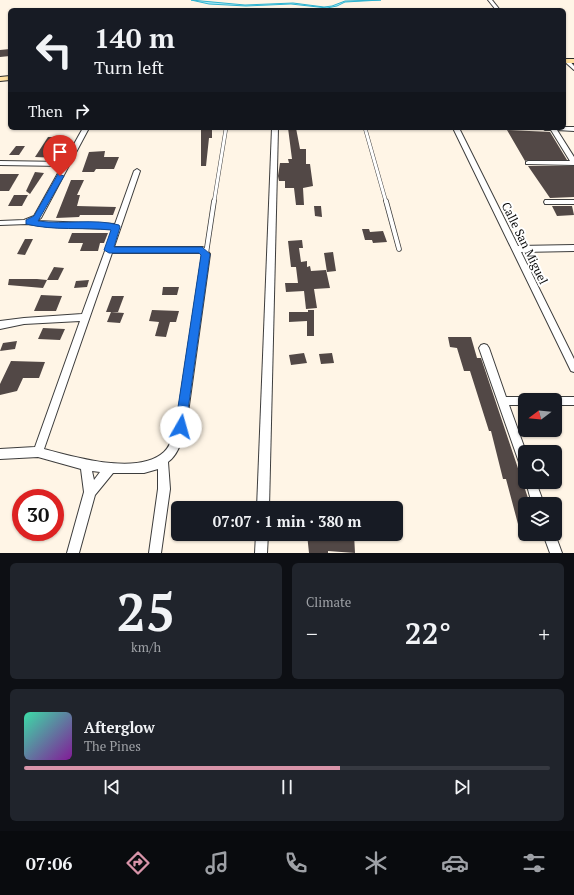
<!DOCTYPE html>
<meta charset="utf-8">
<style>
:root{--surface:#171b24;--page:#20242c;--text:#f1f3f6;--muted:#9ea1a6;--line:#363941;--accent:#d894a9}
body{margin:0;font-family:"PT Serif",serif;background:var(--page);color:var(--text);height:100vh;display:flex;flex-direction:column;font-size:15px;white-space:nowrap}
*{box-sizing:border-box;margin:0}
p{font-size:13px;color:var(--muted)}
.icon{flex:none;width:22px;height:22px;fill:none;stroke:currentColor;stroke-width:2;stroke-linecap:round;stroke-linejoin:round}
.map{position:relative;height:553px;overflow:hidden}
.side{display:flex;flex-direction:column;gap:10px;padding:10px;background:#0d0f14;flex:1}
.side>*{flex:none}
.hud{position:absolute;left:8px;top:8px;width:558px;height:122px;border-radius:6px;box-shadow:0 1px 3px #0004;background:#171b24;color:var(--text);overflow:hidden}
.needle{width:26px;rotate:254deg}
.tools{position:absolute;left:518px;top:393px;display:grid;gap:8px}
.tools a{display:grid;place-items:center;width:44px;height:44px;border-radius:6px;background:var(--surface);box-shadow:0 1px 3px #0004;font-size:20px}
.speed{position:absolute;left:12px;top:489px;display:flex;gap:8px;font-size:20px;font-weight:700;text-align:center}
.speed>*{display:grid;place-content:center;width:52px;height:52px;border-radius:50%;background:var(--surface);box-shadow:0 1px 3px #0004;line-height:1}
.speed .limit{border:6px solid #d22;background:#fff;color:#111}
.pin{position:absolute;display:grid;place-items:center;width:34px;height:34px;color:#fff;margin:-41px -17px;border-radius:50% 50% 50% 0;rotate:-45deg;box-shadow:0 0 4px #0007}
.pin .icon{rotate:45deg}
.me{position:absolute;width:44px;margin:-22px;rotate:7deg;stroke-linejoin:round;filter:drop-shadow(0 0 3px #0008)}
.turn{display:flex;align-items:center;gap:14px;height:84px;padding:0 20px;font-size:18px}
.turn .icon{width:52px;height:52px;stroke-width:2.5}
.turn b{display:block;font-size:28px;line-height:34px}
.then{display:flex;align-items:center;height:38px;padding:0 20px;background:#0003;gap:8px;font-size:15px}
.big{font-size:30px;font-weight:700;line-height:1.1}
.side .tile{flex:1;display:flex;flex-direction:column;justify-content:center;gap:6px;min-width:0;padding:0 14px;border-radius:6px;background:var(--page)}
.side .dial{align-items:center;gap:0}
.dial b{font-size:52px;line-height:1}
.song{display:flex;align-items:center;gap:12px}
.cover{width:48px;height:48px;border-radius:6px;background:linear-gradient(135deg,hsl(160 70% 55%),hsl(290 70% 35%))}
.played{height:4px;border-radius:2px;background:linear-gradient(90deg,var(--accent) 60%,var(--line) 60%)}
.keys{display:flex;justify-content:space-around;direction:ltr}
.heat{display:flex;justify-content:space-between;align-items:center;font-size:22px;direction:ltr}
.side .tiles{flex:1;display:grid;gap:10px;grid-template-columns:1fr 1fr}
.tile:last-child{grid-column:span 2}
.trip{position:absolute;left:171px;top:501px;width:232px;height:40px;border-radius:6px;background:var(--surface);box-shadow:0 1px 3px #0004;font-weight:700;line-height:40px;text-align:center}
.tab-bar{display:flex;height:64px;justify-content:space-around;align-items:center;background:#090b0e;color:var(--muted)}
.tab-bar .icon{width:28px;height:28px}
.tab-bar .selected{color:var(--accent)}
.tab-bar b{font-size:18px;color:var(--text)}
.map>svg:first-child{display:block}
.water{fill:#aaebf7;stroke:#30b3cf}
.building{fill:#524846}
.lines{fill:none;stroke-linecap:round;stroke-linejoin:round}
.lane-far1-casing{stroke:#3d3d3d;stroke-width:4}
.lane-casing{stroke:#3d3d3d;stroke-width:5.5}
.street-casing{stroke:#3d3d3d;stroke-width:2}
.secondary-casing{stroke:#2c2c2c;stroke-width:2}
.lane-far1{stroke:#fff;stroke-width:3}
.lane{stroke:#fff;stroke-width:4}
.street{fill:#fff;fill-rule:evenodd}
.secondary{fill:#ffe0a1;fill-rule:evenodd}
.route{fill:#1a73e8;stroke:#114b97}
.labels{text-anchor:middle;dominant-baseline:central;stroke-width:4;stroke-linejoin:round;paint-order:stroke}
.street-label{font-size:12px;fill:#0a0a0a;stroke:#fff}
</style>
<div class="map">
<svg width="574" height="553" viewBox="0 0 574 553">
<rect width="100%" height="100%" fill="#fff5e6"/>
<path class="water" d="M191,0L245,5L293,3L324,7L332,6L345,1L381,0L345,2L337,6L327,8L291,4L246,6L209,4Z"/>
<g class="building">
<path d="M10,49V56L0,57V50Z"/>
<path d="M288,128H296L300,149H306V164H310L313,186L303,188L304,205H296L294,188H285V181H279L278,176L280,163H289L288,159H292Z"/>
<path d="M201,129H212V138H209L206,166H201Z"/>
<path d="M507,130L550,132L567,160H528L525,161Z"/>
<path d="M48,137H67L57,158L35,157Z"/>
<path d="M16,146H25L19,155H9Z"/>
<path d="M105,151L104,157H119L114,169H96L94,172H82L89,152Z"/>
<path d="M528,166H574V197L550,198Z"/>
<path d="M35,172L44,173L30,194L26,191Z"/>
<path d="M0,174H19L9,191H0Z"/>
<path d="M71,180H84L77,195H80L77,206L116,207L113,215H80L79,217L56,218Z"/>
<path d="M14,195H28L22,206H8Z"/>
<path d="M314,206H321L322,217L315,216Z"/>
<path d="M552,206H572L574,215L557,216Z"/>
<path d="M362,229H369L370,232L383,231L387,242L373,243L372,240H365Z"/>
<path d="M72,233H108L104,243H100L98,251H80L83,243H68Z"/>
<path d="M25,239H33L25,255L17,254Z"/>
<path d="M302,240L303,248H299L301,262L307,261V267L310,266L311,271L326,270L330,288L314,289L317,308L306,309L304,291L286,292L285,283H298L296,267H291L288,241Z"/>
<path d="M333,252L336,271L327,272L324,253Z"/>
<path d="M54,267L64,268L58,280H47Z"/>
<path d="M9,279H37L47,280L43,288L8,285Z"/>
<path d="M89,280L87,287L74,288L76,281Z"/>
<path d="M163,287H179L177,295H162Z"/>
<path d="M41,295L62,296L56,311H34Z"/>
<path d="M112,296H124L118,312H106Z"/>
<path d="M152,310L179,311L176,322H170L166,337L155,336L159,322L149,321Z"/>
<path d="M308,310H314V336H307V321L289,322V312H308Z"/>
<path d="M111,312L124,313L120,323L107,322Z"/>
<path d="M43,328L65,329L60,340L38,339Z"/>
<path d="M448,337H471L477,358H481L530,504H525V538L522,539L506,479H503L491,431H489L470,371H464L457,348L450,347Z"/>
<path d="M17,341L15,349L0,351L3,343Z"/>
<path d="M304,353L307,363L291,365L289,355Z"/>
<path d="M332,353L334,363L321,364L319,354Z"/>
<path d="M11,361L45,362L39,378H23L17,391L0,395V384Z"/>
<path d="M307,534H354L355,553L328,551V553H309Z"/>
</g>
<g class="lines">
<g class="lane-far1-casing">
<g id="lane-far1">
<path d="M365,128L386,202"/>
<path d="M214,202L226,128"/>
</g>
</g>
<g class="lane-casing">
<g id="lane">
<path d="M386,201L399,249"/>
<path d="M206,254L214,201"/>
</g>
</g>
<g class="street-casing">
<g id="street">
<path d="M488,0H492L500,10H496Z"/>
<path d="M565,60H569L574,66V70L565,62Z"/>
<path d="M564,127H574V131L557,130L574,157V165L526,164V162L528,161H570L551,130H545L542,128H564Z"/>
<path d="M83,128H89L41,218L37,221L115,224L134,171L137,169L140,171L114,247H202L205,248L210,254L186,427C182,439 179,454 168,462L170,489L161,553H149L158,489V469L144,473H113L95,495L79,553H67L84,492L81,469L38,457L0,459V449L35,447L80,321L24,324L0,329V321L24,318L82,314L113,229L51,227L27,224L0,225V221L24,220L34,216L62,166L0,165V161L64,162ZM112,253H200L202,255L176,427C173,435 171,446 164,452C138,476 75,457 44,449ZM92,471L100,472L94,480Z"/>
<path d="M272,128H278L269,508H257Z"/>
<path d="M453,128H459L518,246L574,245V251L521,252L574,359V372L571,371Z"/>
<path d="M545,200H574V204H545L544,202Z"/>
<path d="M484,344L487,345L489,348L506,397H525L528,398L529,400H525V405H509L526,452L525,470L521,469L520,465L479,348L481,345Z"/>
<path d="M555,397H574V405H555V400H551L552,398Z"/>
<path d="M526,482H536L544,504H532Z"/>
<path d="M256,534H268L267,553H255Z"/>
<path d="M543,534H555L562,553H550Z"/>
</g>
</g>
<g class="secondary-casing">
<g id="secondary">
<rect x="564" y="59" width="10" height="4"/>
<path d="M10,76V80L0,81V77Z"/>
</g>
</g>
<use href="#lane-far1" class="lane-far1"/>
<use href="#lane" class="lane"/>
<use href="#street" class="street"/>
<use href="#secondary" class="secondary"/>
</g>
<path class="route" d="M58,174L64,176L38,221C65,225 93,218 119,225L120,227L114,247H202L210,254L185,431L181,433L177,431L175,427L201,255L199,253H109L104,250L111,230C83,227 54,231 26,224V220L34,216Z"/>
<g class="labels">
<g class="street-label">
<text transform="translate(525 243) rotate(64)">Calle San Miguel</text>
</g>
</g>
</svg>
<div class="tools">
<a><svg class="needle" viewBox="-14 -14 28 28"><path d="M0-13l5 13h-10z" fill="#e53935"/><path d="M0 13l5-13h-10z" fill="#9ea1a6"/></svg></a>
<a><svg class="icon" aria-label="search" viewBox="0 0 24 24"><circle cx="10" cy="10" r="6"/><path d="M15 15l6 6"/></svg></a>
<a><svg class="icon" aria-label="layers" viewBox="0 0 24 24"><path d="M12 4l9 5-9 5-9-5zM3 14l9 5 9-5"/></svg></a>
</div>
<div class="speed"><div class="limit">30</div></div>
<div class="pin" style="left:60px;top:176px;background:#d93025"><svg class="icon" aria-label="arrive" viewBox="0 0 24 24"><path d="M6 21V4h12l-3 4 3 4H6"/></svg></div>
<svg class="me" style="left:181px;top:427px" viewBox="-20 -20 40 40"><circle r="19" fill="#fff"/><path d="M0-13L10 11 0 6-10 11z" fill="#1a73e8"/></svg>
<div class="trip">07:07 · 1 min · 380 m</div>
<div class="hud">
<div class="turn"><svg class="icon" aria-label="left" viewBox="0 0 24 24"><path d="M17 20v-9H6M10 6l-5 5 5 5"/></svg><div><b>140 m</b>Turn left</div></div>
<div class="then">Then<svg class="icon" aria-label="right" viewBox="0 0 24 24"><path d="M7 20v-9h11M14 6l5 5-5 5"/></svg></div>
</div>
</div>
<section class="side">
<div class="tiles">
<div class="tile dial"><b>25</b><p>km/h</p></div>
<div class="tile"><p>Climate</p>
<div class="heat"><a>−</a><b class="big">22°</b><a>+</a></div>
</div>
<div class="tile">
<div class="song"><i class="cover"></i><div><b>Afterglow</b><p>The Pines</p></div></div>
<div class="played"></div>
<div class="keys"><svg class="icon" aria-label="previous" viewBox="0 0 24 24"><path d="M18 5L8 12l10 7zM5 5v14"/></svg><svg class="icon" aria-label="pause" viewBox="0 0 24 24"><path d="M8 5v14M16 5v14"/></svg><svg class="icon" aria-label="next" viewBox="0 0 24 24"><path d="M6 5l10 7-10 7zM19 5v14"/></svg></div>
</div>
</div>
</section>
<nav class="tab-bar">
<b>07:06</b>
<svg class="icon selected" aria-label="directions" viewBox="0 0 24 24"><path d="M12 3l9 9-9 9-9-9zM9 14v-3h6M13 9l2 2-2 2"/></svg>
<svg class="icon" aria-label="music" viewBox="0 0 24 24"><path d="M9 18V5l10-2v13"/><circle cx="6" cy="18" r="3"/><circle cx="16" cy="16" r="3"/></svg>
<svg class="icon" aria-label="phone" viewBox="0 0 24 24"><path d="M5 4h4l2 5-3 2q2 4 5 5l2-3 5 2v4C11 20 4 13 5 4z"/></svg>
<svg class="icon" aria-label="climate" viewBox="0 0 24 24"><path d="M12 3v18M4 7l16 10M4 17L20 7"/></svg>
<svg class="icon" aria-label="car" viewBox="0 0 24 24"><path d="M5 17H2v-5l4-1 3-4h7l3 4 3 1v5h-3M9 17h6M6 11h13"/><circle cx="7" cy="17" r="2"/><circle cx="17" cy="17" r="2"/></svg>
<svg class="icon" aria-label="filters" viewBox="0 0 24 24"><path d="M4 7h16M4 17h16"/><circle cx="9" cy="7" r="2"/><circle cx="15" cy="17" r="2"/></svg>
</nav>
